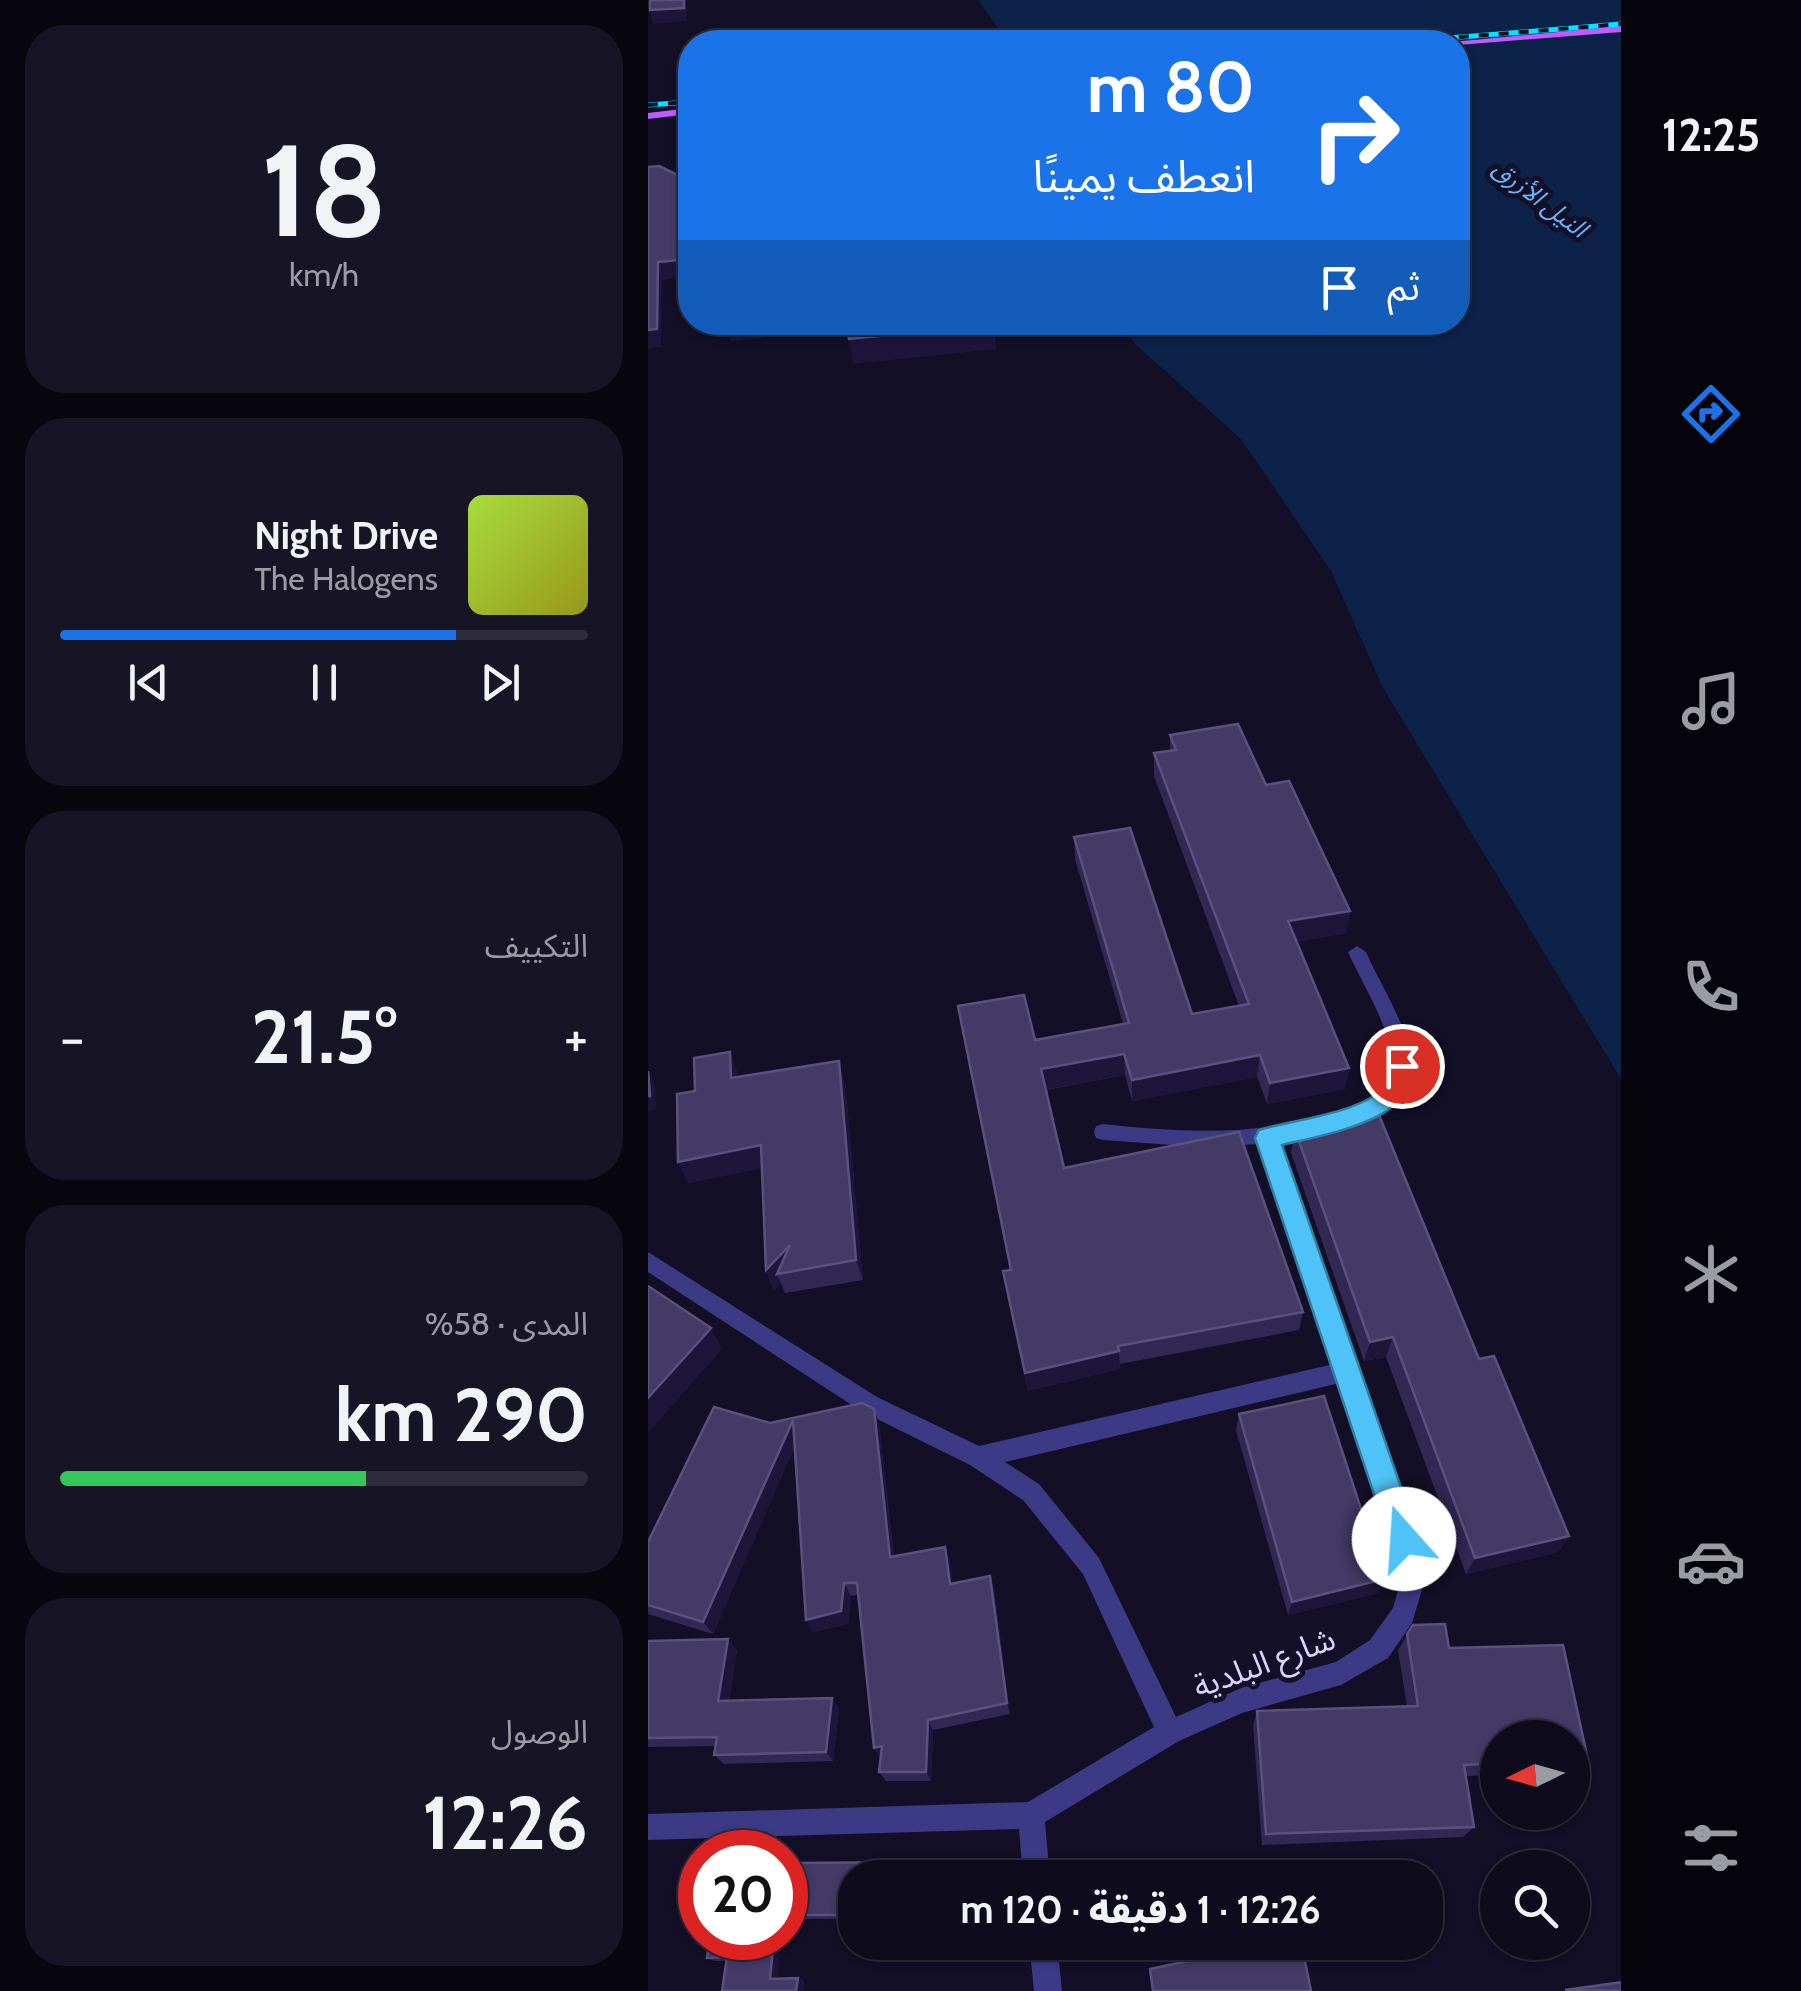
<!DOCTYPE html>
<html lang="ar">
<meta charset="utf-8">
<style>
:root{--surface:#0e0b1c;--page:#171425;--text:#f1f3f6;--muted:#9b9ba3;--line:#2e2b3b;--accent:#1a73e8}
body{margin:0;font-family:Cabin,"Noto Sans Arabic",sans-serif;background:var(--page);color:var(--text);direction:rtl;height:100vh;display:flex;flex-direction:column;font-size:38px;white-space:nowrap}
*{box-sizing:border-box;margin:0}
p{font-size:32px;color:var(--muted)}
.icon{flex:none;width:55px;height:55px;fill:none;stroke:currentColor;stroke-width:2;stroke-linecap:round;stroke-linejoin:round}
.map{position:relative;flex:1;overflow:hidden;direction:ltr}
.drawer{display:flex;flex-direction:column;gap:25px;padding:25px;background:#08060f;width:648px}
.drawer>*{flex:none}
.guide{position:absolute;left:30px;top:30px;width:792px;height:305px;border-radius:40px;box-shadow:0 2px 8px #0004,0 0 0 2px var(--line);direction:rtl;background:#1a73e8;color:#fff;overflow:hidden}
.needle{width:65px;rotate:265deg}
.controls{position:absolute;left:832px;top:1720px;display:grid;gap:20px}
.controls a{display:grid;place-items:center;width:110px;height:110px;border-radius:50%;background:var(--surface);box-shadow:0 2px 8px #0004,0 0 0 2px var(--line);font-size:50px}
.speed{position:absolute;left:30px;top:1830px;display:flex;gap:20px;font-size:50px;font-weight:700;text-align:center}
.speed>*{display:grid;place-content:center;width:130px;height:130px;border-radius:50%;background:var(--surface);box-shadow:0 2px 8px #0004,0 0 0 2px var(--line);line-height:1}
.speed .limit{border:15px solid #d22;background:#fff;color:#111}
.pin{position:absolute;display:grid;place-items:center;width:85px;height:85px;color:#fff;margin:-42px;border:5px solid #fff;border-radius:50%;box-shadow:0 2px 10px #0007}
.me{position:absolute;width:110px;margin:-55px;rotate:341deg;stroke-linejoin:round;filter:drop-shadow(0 0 8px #0008)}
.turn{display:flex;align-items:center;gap:35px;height:210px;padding:0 50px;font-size:45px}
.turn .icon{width:130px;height:130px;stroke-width:2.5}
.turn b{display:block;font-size:70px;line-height:85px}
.then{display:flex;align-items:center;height:95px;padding:0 50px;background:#0003;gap:20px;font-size:38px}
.big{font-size:75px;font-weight:800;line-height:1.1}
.drawer .widget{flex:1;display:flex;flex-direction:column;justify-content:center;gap:15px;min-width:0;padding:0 35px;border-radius:40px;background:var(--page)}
.drawer .dial{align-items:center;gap:0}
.dial b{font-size:130px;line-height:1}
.song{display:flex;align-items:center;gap:30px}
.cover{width:120px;height:120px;border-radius:15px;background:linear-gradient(135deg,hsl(80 70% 55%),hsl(60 70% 35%))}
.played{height:10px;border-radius:5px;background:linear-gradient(90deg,var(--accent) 75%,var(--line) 75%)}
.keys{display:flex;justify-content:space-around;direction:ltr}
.heat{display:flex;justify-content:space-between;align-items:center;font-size:55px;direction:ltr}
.charge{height:15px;border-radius:8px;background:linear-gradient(90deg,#34c759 58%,var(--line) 0)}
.trip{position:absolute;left:190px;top:1860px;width:605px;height:100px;border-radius:40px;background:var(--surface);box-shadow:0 2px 8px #0004,0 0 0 2px var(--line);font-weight:800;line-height:100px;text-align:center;direction:rtl}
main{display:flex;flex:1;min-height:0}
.dock{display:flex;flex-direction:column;width:180px;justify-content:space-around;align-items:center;background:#06040b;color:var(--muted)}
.dock .icon{width:70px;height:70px}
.dock .selected{color:var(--accent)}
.dock b{font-size:45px;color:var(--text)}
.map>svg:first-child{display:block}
.water{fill:#0c2248}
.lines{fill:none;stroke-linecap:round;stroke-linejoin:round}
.service{fill:#3d3a85;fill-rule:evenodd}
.primary{fill:#c25bff;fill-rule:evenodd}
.rail-casing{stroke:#00e5ff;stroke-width:5}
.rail{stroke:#130f26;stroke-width:4;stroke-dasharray:10;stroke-linecap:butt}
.wall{fill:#312854}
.shaded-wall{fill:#1d163a}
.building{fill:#433a66;stroke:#5a527e;stroke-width:2.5}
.route{fill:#4fc3f7;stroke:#337fa1;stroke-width:2.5}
.labels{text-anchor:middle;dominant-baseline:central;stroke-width:10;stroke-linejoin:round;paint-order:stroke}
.far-water-label{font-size:25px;font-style:italic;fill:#62b6ff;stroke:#130f26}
.near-street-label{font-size:32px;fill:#d9d4ff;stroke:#130f26}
</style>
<main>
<nav class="dock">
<b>12:25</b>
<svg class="icon selected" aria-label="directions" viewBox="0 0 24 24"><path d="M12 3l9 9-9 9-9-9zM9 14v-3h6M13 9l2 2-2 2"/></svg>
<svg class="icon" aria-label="music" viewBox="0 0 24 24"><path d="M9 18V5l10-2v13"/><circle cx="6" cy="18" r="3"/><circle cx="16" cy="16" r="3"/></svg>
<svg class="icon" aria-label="phone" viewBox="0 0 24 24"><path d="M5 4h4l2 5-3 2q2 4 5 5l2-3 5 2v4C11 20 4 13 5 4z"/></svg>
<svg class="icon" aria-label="climate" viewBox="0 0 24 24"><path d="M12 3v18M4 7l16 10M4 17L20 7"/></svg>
<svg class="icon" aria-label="car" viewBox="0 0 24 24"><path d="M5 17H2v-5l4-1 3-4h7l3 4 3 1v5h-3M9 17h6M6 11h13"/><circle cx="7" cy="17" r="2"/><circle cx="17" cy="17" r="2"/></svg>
<svg class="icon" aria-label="filters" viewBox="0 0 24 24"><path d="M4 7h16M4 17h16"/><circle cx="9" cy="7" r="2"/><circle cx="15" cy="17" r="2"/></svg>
</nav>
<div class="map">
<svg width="974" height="1991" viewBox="0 0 974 1991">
<rect width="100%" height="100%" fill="#130f26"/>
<path class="water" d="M330,0H973V1079L735,688L683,571L593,439L486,343L477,323L810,322V42H360Z"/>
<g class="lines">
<g class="service">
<path d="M709,946L718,952C733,987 762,1027 763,1067C764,1117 669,1135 631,1142L779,1573L764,1623L740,1658L693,1685L594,1713L531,1741L397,1822L402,1878H375L371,1829L0,1840V1814L380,1802L506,1727L435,1574L375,1500L322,1465L213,1411L0,1272V1252L229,1397L331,1446L686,1364L613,1144L552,1147L455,1140L448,1138L446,1132L448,1126L455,1124C537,1133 619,1137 698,1109C715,1103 741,1094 744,1073C750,1039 714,984 700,952ZM692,1383L755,1573L745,1608L722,1640L688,1662L593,1688L528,1717L451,1558L391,1484L357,1462Z"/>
<path d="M381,1942H409L414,1991H386Z"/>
</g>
<g class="primary">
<path d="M974,26V32L810,45L804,42Z"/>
<path d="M42,108V114L0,119V113Z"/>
</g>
<g class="rail-casing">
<g id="rail">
<path d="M751,42L974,24"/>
<path d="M0,105L42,102"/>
</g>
</g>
<use href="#rail" class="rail"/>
</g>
<g class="wall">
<path d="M522,735L618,785L702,911L698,933L648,942L697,1089L619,1104L609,1077L484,1101L477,1075L398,1090L416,1168L655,1312L651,1330L472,1364V1369L380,1391L355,1271L362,1270L310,1006L387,1040L475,1024L427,859L426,837L544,1014L591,1006L506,776V753L522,751Z"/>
<path d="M82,1052L90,1077L197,1083L215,1280L137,1293L133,1283L126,1290L118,1270L114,1168L40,1183L47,1091Z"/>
<path d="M647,1130L831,1359L921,1536L910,1552L818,1574L738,1357L716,1361L643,1153Z"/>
<path d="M591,1414L730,1593L640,1615L588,1430Z"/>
<path d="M122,1423L231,1424L246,1557L297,1547L302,1560L304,1584L342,1576L346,1589L362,1714L285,1730L283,1781H238L231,1772L232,1757L226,1748L210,1595L203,1596L200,1624L165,1632L158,1620L146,1448L65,1634L0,1614V1542Z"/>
<path d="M797,1624L801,1648L915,1645L940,1760L925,1772V1738H850V1775L818,1776L826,1827L815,1837L614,1845L605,1725L609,1711L759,1706L750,1650L765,1625Z"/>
<path d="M0,1641L89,1650L81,1700L191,1708L185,1761L76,1764L66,1755L68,1746L0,1747Z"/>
<path d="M138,1863L286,1867L208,1878V1919H138Z"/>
<path d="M62,1938L129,1979L150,1978L156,1981L155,1991H74L78,1961H67L59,1958Z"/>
</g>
<g class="shaded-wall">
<path d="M36,0H38L39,21L5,24L2,10Z"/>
<path d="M42,259V277L14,280L13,347L0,349V330L10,262Z"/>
<path d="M113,322L114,338L83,341L79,323Z"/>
<path d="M346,325L348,349L205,364L201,339Z"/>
<path d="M702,911L698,933L637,944L640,921Z"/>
<path d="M82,1052L90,1074L91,1100L83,1078Z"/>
<path d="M476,1054L477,1075L395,1090L393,1069Z"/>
<path d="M612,1055L609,1077L484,1101V1080Z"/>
<path d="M191,1061L197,1083L215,1280L208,1260Z"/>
<path d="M701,1068L697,1089L619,1104L622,1083Z"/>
<path d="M1,1071L7,1085L8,1110L0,1111Z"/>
<path d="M113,1145L121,1167L40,1183L30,1162Z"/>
<path d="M142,1245L129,1274L133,1283L126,1290L118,1270Z"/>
<path d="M63,1328L74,1349L0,1433V1398Z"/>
<path d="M745,1337L738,1357L716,1361L722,1342Z"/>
<path d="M471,1351L472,1369L380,1391L377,1373Z"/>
<path d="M226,1409L231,1424L247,1570L242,1557Z"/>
<path d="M145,1420L152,1435L65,1634L55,1622Z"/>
<path d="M921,1536L910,1552L818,1574L827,1558Z"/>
<path d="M297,1547L302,1560L306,1597L302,1584Z"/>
<path d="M342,1576L346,1589L362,1714L359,1703Z"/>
<path d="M736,1579L730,1593L640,1615L644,1602Z"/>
<path d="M196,1583L203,1596L200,1624L165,1632L158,1620Z"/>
<path d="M80,1639L89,1650L79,1711L70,1701Z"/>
<path d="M184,1698L191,1708L185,1761L178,1752Z"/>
<path d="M280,1720L285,1730L283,1781L278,1772Z"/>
<path d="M234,1746L232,1757L226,1748Z"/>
<path d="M282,1862L286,1867L285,1878H281Z"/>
<path d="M126,1938H133L129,1982L122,1979Z"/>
<path d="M319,1942H320L321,1951L291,1960L289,1958Z"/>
<path d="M150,1978L156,1981L155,1991H148Z"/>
</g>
<g class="building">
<path d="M2,0H36V8L2,10Z"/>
<path d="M11,166L42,181V259L10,262L9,329L0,330V167Z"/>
<path d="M198,322H345L346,325L201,339Z"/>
<path d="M590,724L618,785L641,781L702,911L640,921L701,1068L622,1083L612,1055L484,1080L476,1054L393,1069L416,1168L591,1132L655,1312L470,1346L471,1351L377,1373L355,1271L363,1270L310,1006L376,995L387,1040L481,1023L426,837L482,828L544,1014L601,1004L506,753L528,750L522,735Z"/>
<path d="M82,1052L83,1078L191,1061L208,1260L129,1274L142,1245L118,1270L113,1145L30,1162L29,1094L47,1091L46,1058Z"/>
<path d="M0,1071L2,1096H0Z"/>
<path d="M731,1115L831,1359L846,1356L921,1536L827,1558L745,1337L722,1342L647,1130Z"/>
<path d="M0,1286L63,1328L0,1398Z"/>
<path d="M676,1396L736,1579L644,1602L591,1414Z"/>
<path d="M214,1403L226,1409L242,1557L297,1547L302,1584L342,1576L359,1703L280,1720L278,1772H231L234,1746L226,1748L209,1583H196L193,1611L158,1620L145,1420L55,1622L0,1605V1542L66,1407L122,1423Z"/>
<path d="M797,1624L801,1648L915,1645L940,1760H925V1738H850V1763L816,1765L826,1827L618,1834L609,1711L770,1706L759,1634L765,1625Z"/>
<path d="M80,1639L70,1701L184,1698L178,1752L66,1755L69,1737L0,1738V1641Z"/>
<path d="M282,1862L281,1878H208V1915H138V1863Z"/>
<path d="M62,1938H126L122,1979L150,1978L148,1991H74L79,1957L59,1958Z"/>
<path d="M287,1942H319L320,1950L289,1958Z"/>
<path d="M630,1942H653L663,1991H505L502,1969Z"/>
<path d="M974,1982V1991L917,1990Z"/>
</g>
<path class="route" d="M754,1057L762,1060L766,1066C763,1077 762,1088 755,1097C733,1125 668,1137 634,1145L771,1539L767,1550L756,1554L745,1550L741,1539L607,1138L611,1130C641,1120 722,1113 738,1083C742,1076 742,1067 746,1060Z"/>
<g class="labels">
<g class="far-water-label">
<text transform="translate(892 198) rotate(37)">النيل الأزرق</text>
</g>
<g class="near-street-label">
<text transform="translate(616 1662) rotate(-20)">شارع البلدية</text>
</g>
</g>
</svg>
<div class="controls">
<a><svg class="needle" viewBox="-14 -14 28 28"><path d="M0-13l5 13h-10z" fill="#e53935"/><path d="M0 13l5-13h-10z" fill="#9b9ba3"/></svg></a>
<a><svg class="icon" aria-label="search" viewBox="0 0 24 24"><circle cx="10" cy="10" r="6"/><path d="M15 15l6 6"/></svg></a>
</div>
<div class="speed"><div class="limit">20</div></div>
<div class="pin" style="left:754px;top:1066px;background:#d93025"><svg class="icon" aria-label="arrive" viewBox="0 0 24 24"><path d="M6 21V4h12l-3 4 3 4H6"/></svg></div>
<svg class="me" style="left:756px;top:1539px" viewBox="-20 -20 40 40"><circle r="19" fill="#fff"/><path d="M0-13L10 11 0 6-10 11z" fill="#4fc3f7"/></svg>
<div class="trip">12:26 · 1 دقيقة · 120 m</div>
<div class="guide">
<div class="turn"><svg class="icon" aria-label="right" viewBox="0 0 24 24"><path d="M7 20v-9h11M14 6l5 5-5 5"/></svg><div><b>80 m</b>انعطف يمينًا</div></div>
<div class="then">ثم<svg class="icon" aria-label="arrive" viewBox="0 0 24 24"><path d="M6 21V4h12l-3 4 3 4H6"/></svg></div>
</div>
</div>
<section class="drawer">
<div class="widget dial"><b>18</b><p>km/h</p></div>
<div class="widget">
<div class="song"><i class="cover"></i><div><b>Night Drive</b><p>The Halogens</p></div></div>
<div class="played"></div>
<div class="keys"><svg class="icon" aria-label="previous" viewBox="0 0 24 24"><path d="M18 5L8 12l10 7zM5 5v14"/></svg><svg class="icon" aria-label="pause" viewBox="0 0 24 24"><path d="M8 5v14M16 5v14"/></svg><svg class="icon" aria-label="next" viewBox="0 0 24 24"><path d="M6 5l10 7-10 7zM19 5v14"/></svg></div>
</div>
<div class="widget"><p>التكييف</p>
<div class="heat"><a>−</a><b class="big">21.5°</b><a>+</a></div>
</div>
<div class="widget"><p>المدى · 58%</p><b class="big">290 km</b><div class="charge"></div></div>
<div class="widget"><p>الوصول</p><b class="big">12:26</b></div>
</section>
</main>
